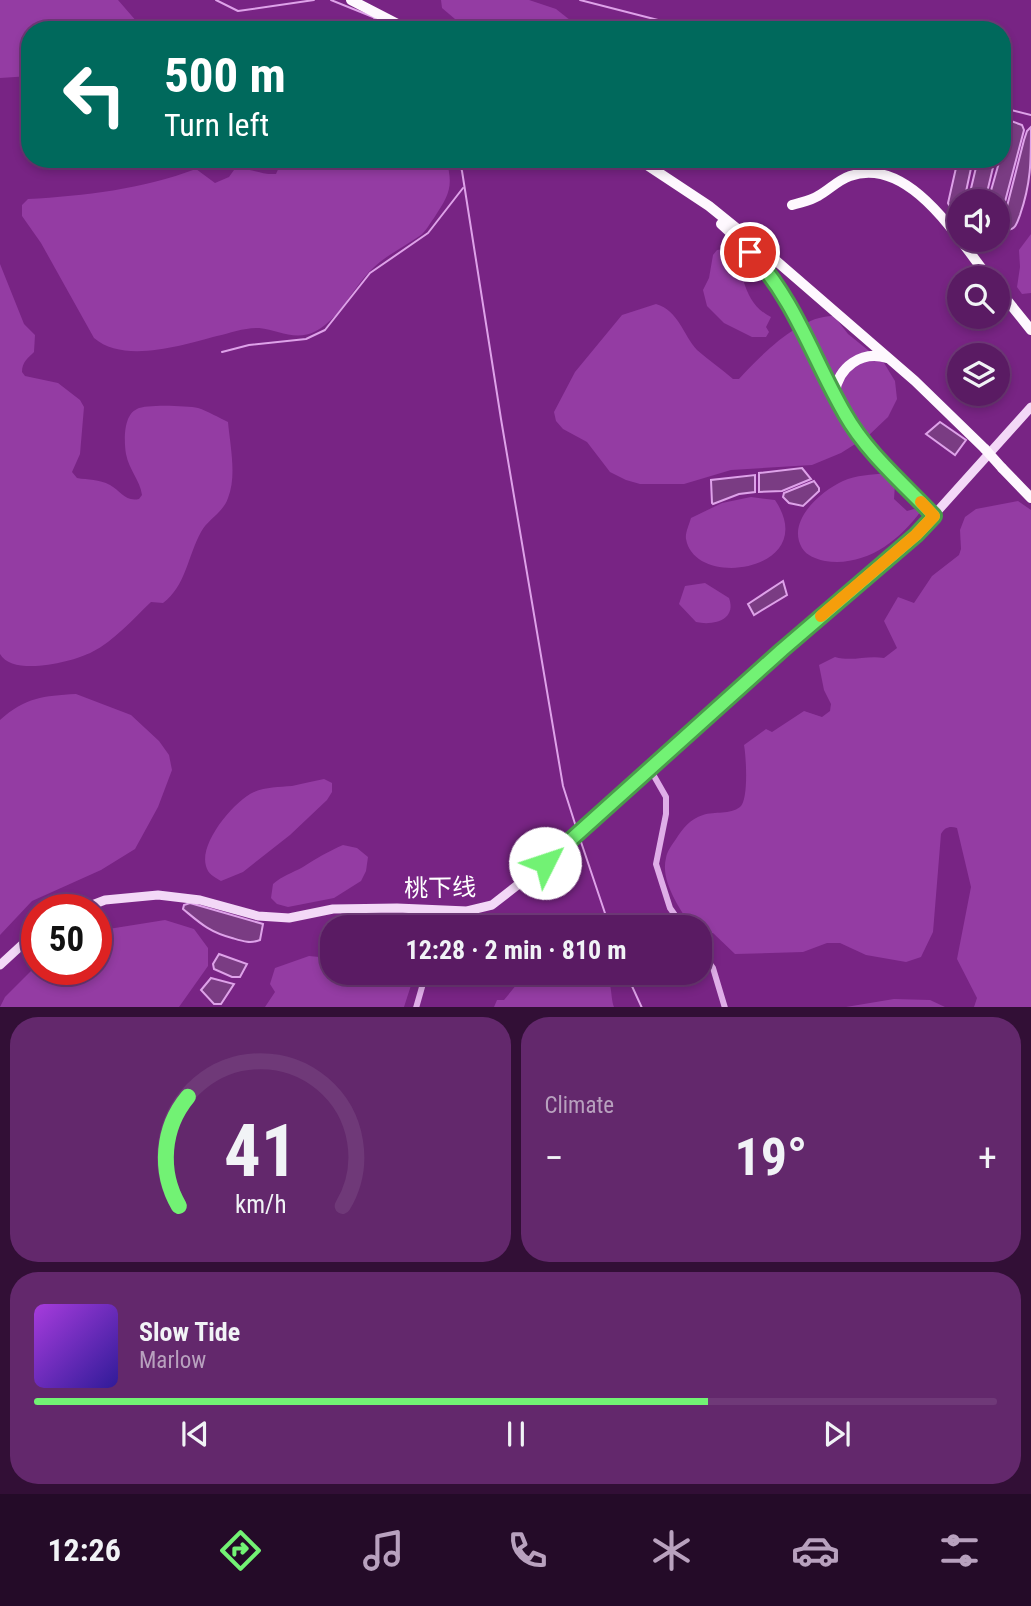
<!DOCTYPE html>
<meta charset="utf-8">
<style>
:root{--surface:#5a1b63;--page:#63286c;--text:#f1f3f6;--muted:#b8a1be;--line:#6f3978;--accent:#72f274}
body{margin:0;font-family:"Roboto Condensed","Noto Sans SC",sans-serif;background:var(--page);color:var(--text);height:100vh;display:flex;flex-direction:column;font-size:26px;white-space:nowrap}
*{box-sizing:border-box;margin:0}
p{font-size:23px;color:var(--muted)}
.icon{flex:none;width:38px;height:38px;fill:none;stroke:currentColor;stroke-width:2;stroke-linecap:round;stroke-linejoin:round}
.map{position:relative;height:1007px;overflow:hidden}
.drawer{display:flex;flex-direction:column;gap:10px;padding:10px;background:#320f36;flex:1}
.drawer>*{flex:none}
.top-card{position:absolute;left:21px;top:21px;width:990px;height:147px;border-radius:28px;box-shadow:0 4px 10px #0003,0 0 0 2px var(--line);background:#00695c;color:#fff;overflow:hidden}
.tools{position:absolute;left:947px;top:189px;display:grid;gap:14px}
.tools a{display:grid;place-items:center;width:63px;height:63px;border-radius:50%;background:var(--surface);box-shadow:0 4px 10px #0003,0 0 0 2px var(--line);font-size:35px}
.speed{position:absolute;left:21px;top:894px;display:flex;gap:14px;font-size:35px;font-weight:700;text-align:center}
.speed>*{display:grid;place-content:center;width:91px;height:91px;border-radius:50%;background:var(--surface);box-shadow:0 4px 10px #0003,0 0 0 2px var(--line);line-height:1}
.speed .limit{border:10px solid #d22;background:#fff;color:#111}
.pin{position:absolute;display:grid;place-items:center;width:60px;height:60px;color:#fff;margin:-30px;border:4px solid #fff;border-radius:50%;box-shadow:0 2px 7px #0007}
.me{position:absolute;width:77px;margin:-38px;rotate:49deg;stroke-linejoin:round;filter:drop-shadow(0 0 5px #0008)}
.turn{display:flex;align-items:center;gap:24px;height:147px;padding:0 28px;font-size:32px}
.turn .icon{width:91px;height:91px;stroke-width:2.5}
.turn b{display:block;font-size:49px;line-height:60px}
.big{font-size:52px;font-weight:700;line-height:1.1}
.drawer .widget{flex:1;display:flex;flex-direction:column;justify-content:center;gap:10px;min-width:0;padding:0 24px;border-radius:28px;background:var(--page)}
.drawer .dial{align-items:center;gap:0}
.dial svg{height:182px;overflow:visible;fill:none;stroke:var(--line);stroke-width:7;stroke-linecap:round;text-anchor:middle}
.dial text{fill:var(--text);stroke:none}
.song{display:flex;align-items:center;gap:21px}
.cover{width:84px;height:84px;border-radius:10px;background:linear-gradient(135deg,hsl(280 70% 55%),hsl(250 70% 35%))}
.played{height:7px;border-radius:4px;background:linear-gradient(90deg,var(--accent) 70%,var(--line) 70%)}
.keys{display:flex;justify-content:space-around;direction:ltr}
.heat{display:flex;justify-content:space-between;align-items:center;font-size:38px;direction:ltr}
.drawer .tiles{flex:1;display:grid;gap:10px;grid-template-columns:1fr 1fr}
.widget:last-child{grid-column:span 2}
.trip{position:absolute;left:320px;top:915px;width:392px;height:70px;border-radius:28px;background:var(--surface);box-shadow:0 4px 10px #0003,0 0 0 2px var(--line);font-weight:700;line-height:70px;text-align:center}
.menu{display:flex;height:112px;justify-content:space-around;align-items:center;background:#240b28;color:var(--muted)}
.menu .icon{width:49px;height:49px}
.menu .on{color:var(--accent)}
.menu b{font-size:32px;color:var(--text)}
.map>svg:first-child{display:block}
.green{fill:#943ca3}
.water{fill:#7a3c83;stroke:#dea2e9;stroke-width:2}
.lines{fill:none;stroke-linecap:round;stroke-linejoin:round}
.stream{stroke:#dea2e9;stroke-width:2}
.minor{stroke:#dfaee8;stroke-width:6}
.secondary{stroke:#f3d8f7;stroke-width:9}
.trunk{stroke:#fef8fe;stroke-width:10}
.trunk-bridge{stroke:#fef8fe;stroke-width:10}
.route-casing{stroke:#4a9d4b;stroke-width:18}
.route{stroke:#72f274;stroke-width:12}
.slow{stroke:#f59e0b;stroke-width:12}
.labels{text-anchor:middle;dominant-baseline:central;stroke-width:7;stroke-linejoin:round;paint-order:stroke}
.street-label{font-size:24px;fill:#fff;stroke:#782484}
</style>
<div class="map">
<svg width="1031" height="1008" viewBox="0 0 1031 1008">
<rect width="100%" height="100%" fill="#782484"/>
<g class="green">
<path d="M0,0H118L144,30H30V76L0,78Z"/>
<path d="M441,0H529L556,9L575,24V30H490L462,25L442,8Z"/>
<path d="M279,159H446C454,187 449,195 434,218C430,223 426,231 421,235C404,247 384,256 369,272C351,291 340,318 316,331C295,342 279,330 259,328C246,327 230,333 217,336C183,345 124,364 94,338L41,243L22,216V205L28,199C85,196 142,189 196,169L215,183L229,177L234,170C247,166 260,175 276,174L280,165Z"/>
<path d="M1031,234V293L1022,294L1017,287L1020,267L1019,250Z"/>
<path d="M724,249C748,259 736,300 771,317L766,327L769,332L766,337H752L724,323L707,306L703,290L709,278L713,255L717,250Z"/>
<path d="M0,264L24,324L35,335L34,352C28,358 22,362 22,372L25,376L58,383L80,400L84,407L80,454L72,472L77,478C88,480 99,479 110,485C121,491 125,502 139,499L142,495C140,480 129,470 126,454C124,442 123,415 137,409C147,404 187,406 198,408C208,411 219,418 228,422C230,445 237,476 228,498C223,513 208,519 201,532C188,555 186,586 163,603L151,602C133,619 114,641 92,652C73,662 13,677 0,654Z"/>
<path d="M656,304C679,311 683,335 697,350C708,360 722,369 733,379H739C761,355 800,315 834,316L848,334L884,363L895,381L897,399L888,417L868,436L841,453L812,465L731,470L684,484H640L626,480L610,472L587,442L563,429L556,421L554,412L575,372L622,315Z"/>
<path d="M886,473L895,484L894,499L907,511L914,509L921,511C898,542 865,567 825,561C816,559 807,556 802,548C786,521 821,491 843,481C856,475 872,475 886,473Z"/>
<path d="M751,497L775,500C822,570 695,591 686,539C685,533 689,525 691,518L722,503Z"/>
<path d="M1018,501L1031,510V1007H974L977,998L957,959L971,887L957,828C950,826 945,827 941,834L933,932L921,957L906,962L866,955L840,943H827L803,952L735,954L713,933L700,935V928L692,927C680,909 660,881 666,858C667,851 672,845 676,839C683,828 690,819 703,815C715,811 730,815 740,807C749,800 746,755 744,745L766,729L772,732L804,711L822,717L830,711L831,704L824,690L819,665L835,657C853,662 866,655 884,658L897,648L884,621L898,597L914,603L932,576L959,555L961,549L960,530L965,517L976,509Z"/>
<path d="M705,583L729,598C737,620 713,626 696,622L679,604L685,586Z"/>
<path d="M76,694L131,715L159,741L169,755L172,770L158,807L135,849L101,870L32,901L0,935V720C26,697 43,696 76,694Z"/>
<path d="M324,779L332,783V792L327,800L290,835L243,872L221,881C214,877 208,874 206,866C199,843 234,801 254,792C266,787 279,787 292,786C302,784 313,781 324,779Z"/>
<path d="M343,845L357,848L368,857L366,871L361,881L334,898L288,907L277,904L271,898L273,884C282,876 292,873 303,867C317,858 327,852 343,845Z"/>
<path d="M165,920L194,929L208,948V966L179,1007H0L5,997L37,965V970H96V931Z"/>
<path d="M309,956L319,957L324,964L332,965V973H347L352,977L359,973H415L404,1007H265L275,992L270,984L275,968Z"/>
<path d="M526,973H599C615,981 609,993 614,1007H494L497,1000H504Z"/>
<path d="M894,999L930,1000L945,1007H846Z"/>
</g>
<g class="water">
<path d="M1011,121L1022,125L1024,130L1002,213L998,219V201H988L1000,159H1003L1007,124Z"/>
<path d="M1031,127C1031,162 1031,183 1020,215C1017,223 1016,229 1007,230L1003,222L1024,140L1027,131Z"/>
<path d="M958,159H973L964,201H959V209L950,207L948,203Z"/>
<path d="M978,159H995L985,201H968Z"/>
<path d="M940,422L966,440L955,455L926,434Z"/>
<path d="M802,468L811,479L782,491L759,492V473Z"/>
<path d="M755,475V492L739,494L713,504L712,503L711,480Z"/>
<path d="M814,481L819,488V491L803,506L789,503L783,497L784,493Z"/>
<path d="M783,581L787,595L754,615L748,604Z"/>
<path d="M190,903L263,924L260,940C250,944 242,941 232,938C209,932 200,923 183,909L184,905Z"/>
<path d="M219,954L247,964L240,977H232L214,969L213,964Z"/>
<path d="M211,978L234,984L221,1004H214L201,990Z"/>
</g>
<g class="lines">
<g class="stream">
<path d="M216,0L238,11L314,0"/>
<path d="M331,0L373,17L388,30"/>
<path d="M580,0L697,30"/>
<path d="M1003,108L1031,115"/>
<path d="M458,159L462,171L501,419L563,786L577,830"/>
<path d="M222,352L249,345L306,339L325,330L370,273L428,233L463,188"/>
<path d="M579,836L610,928"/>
<path d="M626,973L642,1008"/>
</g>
<g class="minor">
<path d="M650,769L666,797V814L656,864L670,908L684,928"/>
<path d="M426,928L427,910"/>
<path d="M700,950L713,968L725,1008"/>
<path d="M416,1008L426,973"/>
</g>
<g class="secondary">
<path d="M79,910L105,900L158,895L200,900L258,916L289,918L333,909L397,908L467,911L492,905L542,866L782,650L916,535L1031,407"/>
<path d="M0,965L37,931"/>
</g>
<g class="trunk">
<path d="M351,0L409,30"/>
<path d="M638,159L709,206L766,252L915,381L985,449"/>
<path d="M792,205C801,202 810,201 818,196C829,190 838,180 850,176C909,155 958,239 989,278"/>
<path d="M721,224C767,264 791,303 817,357C827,376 835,397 845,415C869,454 903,483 934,516"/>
<path d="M998,289L1031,330"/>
<path d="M835,393C838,367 862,350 887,358"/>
<path d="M1002,468L1031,498"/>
</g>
<path class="trunk-bridge" d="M985,449L1002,468"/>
</g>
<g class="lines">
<g class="route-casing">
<path id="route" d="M545,863L782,650L916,535L934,516C903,483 867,453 845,414C813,359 795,299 750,252"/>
</g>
<use href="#route" class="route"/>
<path class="slow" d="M821,616L916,535L934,516L921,502"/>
</g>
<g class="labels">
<g class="street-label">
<text transform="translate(440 888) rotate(-1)">桃下线</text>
</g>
</g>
</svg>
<div class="tools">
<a><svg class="icon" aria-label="sound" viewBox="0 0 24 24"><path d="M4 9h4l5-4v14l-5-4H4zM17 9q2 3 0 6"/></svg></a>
<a><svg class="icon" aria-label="search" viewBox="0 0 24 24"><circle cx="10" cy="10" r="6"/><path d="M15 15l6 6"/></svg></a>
<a><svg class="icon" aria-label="layers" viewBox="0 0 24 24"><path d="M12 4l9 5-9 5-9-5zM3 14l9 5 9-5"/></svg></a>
</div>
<div class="speed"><div class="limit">50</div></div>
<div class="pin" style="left:750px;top:252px;background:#d93025"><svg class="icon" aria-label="arrive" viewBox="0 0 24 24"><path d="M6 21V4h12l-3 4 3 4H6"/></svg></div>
<svg class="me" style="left:545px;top:863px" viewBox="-20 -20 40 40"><circle r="19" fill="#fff"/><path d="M0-13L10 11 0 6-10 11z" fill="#72f274"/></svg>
<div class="trip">12:28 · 2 min · 810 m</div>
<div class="top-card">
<div class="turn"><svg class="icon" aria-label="left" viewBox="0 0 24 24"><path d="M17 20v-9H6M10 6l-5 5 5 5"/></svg><div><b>500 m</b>Turn left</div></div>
</div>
</div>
<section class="drawer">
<div class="tiles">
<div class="widget dial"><svg viewBox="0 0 100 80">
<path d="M14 69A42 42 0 1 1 86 69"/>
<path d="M14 69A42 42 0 0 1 18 21" stroke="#72f274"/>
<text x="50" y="56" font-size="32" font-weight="700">41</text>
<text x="50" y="72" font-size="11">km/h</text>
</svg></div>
<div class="widget"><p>Climate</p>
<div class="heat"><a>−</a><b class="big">19°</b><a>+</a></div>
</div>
<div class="widget">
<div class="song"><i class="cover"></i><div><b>Slow Tide</b><p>Marlow</p></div></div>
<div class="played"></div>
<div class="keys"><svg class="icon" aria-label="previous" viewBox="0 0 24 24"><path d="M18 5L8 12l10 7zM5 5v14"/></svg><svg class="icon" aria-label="pause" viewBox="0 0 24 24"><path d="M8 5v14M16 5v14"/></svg><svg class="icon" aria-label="next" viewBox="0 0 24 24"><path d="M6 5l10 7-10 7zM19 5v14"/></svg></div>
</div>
</div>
</section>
<nav class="menu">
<b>12:26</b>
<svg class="icon on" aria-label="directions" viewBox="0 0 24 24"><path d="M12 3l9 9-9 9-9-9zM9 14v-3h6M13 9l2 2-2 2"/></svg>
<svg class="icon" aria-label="music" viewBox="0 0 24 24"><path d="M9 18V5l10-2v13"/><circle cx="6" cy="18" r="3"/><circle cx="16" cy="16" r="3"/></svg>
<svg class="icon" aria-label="phone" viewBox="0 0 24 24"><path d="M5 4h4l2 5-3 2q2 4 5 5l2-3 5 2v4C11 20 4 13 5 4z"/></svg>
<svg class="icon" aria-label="climate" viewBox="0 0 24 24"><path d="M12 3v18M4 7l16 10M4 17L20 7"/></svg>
<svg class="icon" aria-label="car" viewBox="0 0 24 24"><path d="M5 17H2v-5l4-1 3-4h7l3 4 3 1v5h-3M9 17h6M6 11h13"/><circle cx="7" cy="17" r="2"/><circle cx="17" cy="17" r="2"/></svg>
<svg class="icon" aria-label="filters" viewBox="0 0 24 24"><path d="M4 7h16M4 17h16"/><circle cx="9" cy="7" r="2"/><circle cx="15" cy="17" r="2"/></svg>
</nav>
